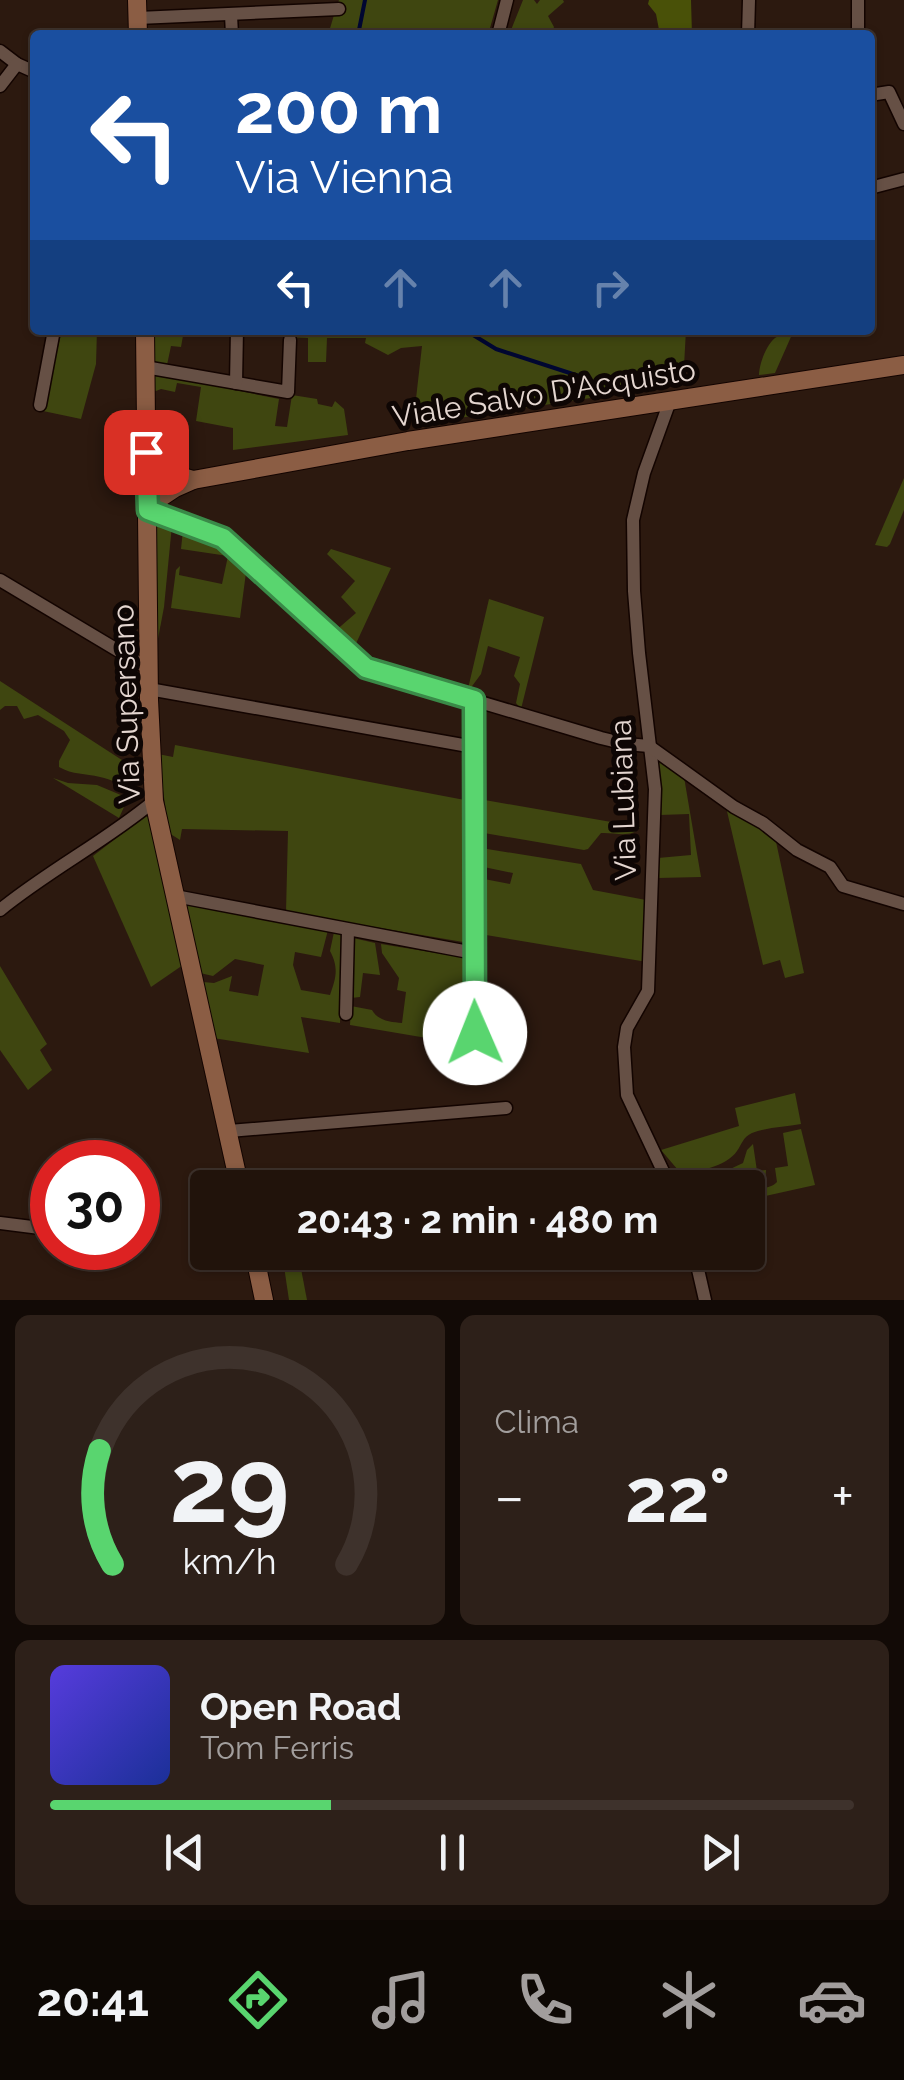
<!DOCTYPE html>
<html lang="it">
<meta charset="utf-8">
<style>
:root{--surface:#21130b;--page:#2d2019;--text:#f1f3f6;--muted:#a29e9d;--line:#3e322c;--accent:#59d56f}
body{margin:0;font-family:Raleway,sans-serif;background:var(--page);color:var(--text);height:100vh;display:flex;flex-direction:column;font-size:38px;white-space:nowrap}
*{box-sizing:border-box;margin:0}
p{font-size:32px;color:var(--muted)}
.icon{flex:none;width:55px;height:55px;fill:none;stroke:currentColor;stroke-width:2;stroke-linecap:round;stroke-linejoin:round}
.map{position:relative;height:1300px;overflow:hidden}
.drawer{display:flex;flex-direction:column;gap:15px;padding:15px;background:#120a06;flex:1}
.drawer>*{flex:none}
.guide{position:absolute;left:30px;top:30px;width:845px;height:305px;border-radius:10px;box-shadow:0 2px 8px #0004,0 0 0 2px var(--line);background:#1a4fa0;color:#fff;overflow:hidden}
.speed{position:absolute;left:30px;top:1140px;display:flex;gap:20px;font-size:50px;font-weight:700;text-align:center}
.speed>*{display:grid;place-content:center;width:130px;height:130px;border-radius:50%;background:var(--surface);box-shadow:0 2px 8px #0004,0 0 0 2px var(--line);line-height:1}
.speed .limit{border:15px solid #d22;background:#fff;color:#111}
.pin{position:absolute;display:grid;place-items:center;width:85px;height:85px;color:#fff;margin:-42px;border-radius:20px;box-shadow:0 5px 15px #0006}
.me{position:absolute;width:110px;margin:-55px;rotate:359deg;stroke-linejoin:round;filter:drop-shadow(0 0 8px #0008)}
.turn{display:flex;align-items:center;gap:35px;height:210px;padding:0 40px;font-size:45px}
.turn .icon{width:130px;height:130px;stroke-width:2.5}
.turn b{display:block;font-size:70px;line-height:85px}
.lanes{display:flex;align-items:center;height:95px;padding:0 40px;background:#0003;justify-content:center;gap:50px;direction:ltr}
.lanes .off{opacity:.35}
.big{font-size:75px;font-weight:700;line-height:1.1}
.drawer .widget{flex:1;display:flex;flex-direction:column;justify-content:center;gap:15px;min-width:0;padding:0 35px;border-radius:15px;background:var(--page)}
.drawer .dial{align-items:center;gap:0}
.dial svg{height:260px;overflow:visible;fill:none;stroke:var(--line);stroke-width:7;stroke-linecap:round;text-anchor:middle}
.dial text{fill:var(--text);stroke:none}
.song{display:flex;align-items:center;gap:30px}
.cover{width:120px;height:120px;border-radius:15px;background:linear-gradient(135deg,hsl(250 70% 55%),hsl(230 70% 35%))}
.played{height:10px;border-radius:5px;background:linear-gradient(90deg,var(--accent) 35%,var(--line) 35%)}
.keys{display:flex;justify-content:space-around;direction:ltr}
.heat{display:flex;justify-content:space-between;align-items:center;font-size:55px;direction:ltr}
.drawer .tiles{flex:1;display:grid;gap:15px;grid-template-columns:1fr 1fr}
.widget:last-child{grid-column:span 2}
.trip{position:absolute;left:190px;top:1170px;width:575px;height:100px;border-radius:10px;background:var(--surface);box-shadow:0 2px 8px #0004,0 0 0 2px var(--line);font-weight:700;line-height:100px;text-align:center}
.tabs{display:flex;height:160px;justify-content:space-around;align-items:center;background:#0d0804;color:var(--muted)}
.tabs .icon{width:70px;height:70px}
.tabs .selected{color:var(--accent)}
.tabs b{font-size:45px;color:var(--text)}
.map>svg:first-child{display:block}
.green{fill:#3f4610}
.forest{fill:#495108}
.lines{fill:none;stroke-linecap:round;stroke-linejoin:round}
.stream{stroke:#000631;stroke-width:4}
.street-casing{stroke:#130400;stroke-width:15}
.secondary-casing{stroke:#130400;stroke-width:20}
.street{stroke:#665045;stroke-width:12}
.secondary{stroke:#8b5d44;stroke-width:18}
.route-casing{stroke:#3a8a48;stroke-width:25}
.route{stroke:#59d56f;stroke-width:18}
.labels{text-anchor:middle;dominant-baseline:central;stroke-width:10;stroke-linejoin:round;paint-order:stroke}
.street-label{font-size:30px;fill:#e4d6d0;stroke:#0e0604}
</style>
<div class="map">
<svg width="904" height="1300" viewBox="0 0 904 1300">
<rect width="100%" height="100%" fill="#2c190f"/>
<g class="green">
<path d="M339,0H498L488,35H328L334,15L342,14L344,6L337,5Z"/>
<path d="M523,0H534L537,4L540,0H563L564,2L548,16L554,27L551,35H509Z"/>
<path d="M62,330H97L96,364L81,419L43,411Z"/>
<path d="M150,330H184L181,347L171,346L167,365L150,362Z"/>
<path d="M284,330H686L683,384L413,425L422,346L401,348L388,355L365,343L366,338H327L326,362H308V338L284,337Z"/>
<path d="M789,330H794L775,373L759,375C759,365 766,345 775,338C779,335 785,333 789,330Z"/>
<path d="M151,373L279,399L275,426L287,427L292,395L317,399L318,404L332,407L335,401L344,409L348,435L233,450V428L196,421L201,387L177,383L175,392L161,389L156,391L152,389Z"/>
<path d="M904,478V510L890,544L887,547L875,545Z"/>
<path d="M154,516L172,525L164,607L157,644Z"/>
<path d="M183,530L218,540L247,565L240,618L171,608L176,570L180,566L179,575L222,584L228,556L181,549Z"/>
<path d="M331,549L391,568L353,650L334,632L356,613L341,597L355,581L327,554Z"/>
<path d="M489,599L544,617L521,709L516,703L520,684L514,676L520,657L488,646L481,674L467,693Z"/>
<path d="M0,681L142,773L133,790C122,785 111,779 100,777C85,773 73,775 59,767V761L70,740L64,731L38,715L24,719L17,706H5L0,710Z"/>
<path d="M175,745L470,801L469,943L286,912L288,831L182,829L180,840L169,833L158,754L173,757Z"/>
<path d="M655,755L684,777L701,877L658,878V858L691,855L689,814L660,815Z"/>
<path d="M53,778L68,783L97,785L128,798L119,818Z"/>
<path d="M479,799L640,827C632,839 614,832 601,833L588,849L584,850L484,833L479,830Z"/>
<path d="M726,807L775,837L804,973L785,978L780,960L763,965Z"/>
<path d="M145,816L150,817L183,965L151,987L93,856Z"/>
<path d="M481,848L581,864L593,890L646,900L647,962L480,934L479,878L510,884L513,873L479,866L478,849Z"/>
<path d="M185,902L328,930L321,957L295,952L293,965L301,990L330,995C336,978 339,968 330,951L334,932L343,933L340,1023L301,1017L309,1053L213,1038L203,982L214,983L232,976L229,991L258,996L264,965L235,959L213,976L200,973Z"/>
<path d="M353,938L375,943L380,975L363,973L360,997L351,998Z"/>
<path d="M381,944L467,958L466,1030L469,1034L468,1045L350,1025L351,1006L372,1010C378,1021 391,1022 402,1023L406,992L397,990L399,978L382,953Z"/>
<path d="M0,966L47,1044L40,1050L52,1070L28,1090L0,1050Z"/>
<path d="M795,1093L801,1124C785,1127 767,1127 752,1133C743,1137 742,1144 737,1151C726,1167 695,1173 678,1173V1170L661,1150L739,1126L735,1108Z"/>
<path d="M801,1129L815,1185L748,1200V1189C757,1189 771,1189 777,1182L775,1168L788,1166L783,1133Z"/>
<path d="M753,1144L757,1171L766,1170L765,1181L744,1182L729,1176L728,1170L743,1163L747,1150Z"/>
<path d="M282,1253H298L307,1300H289Z"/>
</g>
<path class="forest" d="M649,0H691L692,35H660L656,14L648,4Z"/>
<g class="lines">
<g class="stream">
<path d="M358,35L365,0"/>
<path d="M465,330L496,349L582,377L593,384L599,392"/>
</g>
<g class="street-casing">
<g id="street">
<path d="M231,15L232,35"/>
<path d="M138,18L339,9"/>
<path d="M498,35L507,0"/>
<path d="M748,35L749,0"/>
<path d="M858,35V0"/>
<path d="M0,51L17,64L35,72"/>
<path d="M0,86L17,64"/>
<path d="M870,95L889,92L904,124"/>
<path d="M870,188L904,179"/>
<path d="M145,367L288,392L290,340"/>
<path d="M236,383L237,330"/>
<path d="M670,401L644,473L633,520L634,591L639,653L655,789L648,991L627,1028L624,1047L627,1095L671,1188"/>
<path d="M40,405L54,330"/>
<path d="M148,510L223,537L366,668L601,738L626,744L649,746L734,807L763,823L797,850L830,867L843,886L904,904"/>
<path d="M0,580L149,669"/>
<path d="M149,689L474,747"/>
<path d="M474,700L475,1033"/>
<path d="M175,896L474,953"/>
<path d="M0,910C49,870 106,841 154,801"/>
<path d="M346,1014L348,930"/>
<path d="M229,1131L506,1108"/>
<path d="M0,1223L40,1228"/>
<path d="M694,1252L705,1300"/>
</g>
</g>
<g class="secondary-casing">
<g id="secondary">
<path d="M137,0L138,35"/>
<path d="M145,330L149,700L154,801L240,1188"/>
<path d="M146,452L167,472L193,480"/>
<path d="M148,506L175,488L193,480L408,441L904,365"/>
<path d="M254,1252L264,1300"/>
</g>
</g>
<use href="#street" class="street"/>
<use href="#secondary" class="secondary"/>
</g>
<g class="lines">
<g class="route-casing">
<path id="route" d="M146,452L148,510L223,538L366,668L474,700L475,1033"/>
</g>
<use href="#route" class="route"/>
</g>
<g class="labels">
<g class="street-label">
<text transform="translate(544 393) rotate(-9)">Viale Salvo D'Acquisto</text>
<text transform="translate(126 704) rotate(-92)">Via Supersano</text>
<text transform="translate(623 800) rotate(-92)">Via Lubiana</text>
</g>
</g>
</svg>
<div class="speed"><div class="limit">30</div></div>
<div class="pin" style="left:146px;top:452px;background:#d93025"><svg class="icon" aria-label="arrive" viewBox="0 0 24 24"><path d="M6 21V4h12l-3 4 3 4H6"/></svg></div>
<svg class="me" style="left:475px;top:1033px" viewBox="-20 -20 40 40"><circle r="19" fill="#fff"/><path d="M0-13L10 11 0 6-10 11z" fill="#59d56f"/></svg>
<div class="trip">20:43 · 2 min · 480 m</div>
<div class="guide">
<div class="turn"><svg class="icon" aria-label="left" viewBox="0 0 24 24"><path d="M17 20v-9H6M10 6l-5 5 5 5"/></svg><div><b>200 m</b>Via Vienna</div></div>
<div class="lanes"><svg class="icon" aria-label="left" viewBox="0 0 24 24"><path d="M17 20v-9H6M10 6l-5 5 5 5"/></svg><svg class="icon off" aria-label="ahead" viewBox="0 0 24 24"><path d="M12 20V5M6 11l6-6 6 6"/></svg><svg class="icon off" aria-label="ahead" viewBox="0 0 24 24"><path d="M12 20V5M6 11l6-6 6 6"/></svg><svg class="icon off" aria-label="right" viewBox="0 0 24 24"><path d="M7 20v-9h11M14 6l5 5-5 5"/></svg></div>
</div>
</div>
<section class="drawer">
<div class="tiles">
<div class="widget dial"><svg viewBox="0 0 100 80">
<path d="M14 69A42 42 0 1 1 86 69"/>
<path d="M14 69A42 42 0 0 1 10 34" stroke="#59d56f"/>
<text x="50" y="56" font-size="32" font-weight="700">29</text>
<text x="50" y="72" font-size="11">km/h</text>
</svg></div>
<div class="widget"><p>Clima</p>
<div class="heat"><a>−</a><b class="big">22°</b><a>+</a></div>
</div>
<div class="widget">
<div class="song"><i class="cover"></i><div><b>Open Road</b><p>Tom Ferris</p></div></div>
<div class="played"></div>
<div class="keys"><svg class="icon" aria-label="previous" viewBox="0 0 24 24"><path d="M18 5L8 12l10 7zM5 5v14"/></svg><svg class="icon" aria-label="pause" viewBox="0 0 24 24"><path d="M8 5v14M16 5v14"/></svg><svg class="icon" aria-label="next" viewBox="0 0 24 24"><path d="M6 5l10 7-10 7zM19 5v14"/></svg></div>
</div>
</div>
</section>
<nav class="tabs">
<b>20:41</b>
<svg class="icon selected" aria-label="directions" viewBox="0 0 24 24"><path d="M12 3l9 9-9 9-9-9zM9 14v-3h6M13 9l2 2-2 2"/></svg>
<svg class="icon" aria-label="music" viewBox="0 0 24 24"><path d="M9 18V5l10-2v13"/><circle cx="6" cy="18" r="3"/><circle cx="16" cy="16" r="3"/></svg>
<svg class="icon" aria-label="phone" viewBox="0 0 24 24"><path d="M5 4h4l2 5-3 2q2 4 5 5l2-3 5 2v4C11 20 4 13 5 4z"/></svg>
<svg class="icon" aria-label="climate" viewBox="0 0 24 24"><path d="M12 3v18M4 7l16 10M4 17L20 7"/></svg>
<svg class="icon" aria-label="car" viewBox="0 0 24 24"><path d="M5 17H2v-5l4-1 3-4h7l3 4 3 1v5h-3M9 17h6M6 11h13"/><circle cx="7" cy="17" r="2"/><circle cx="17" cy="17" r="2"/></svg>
</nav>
